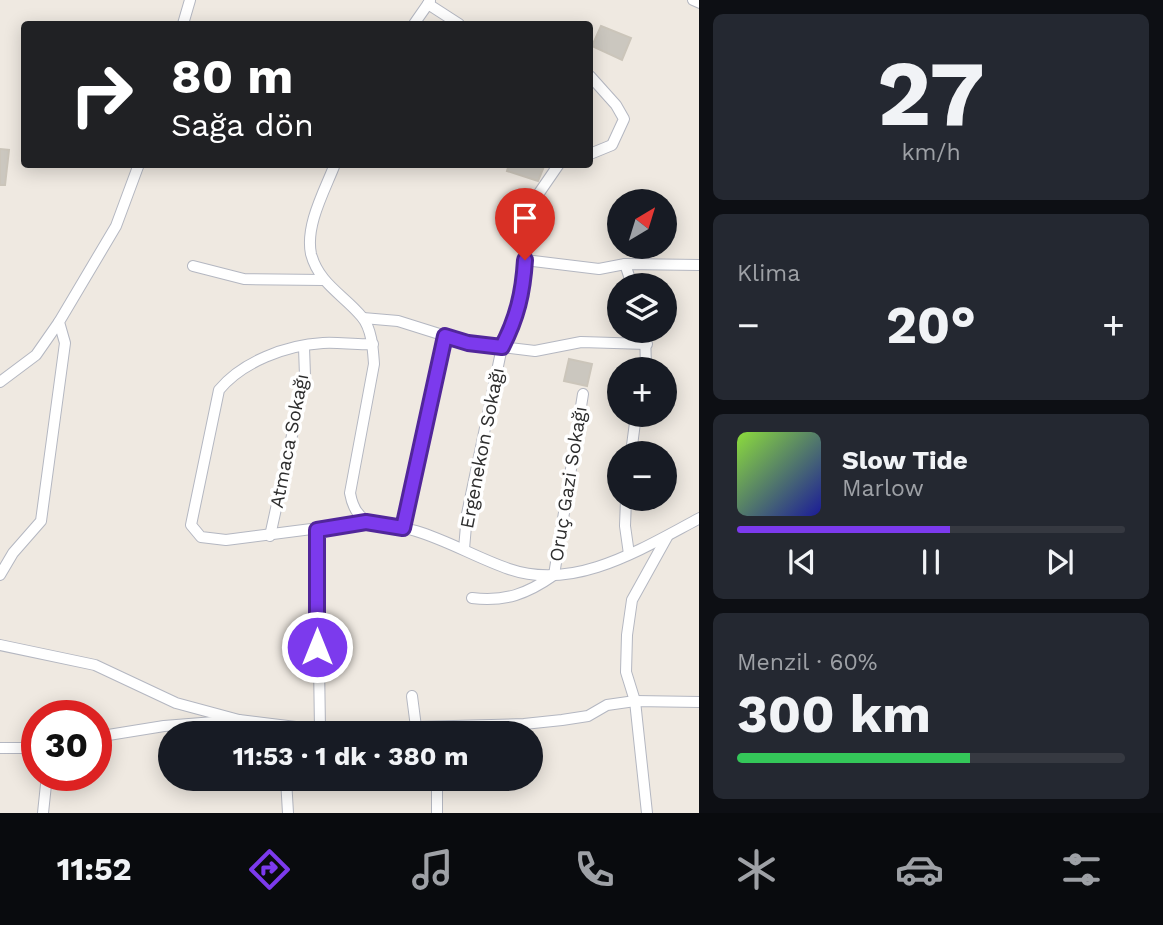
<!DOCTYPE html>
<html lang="tr">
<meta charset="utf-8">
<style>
:root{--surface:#171b24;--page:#242831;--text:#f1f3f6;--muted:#9ea1a6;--line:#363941;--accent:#7c3aed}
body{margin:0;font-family:"Work Sans",sans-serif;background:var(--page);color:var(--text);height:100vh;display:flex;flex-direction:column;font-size:26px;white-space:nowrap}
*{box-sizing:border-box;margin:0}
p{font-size:23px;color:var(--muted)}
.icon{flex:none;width:38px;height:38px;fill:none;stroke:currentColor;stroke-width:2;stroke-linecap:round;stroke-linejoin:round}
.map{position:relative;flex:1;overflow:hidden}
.panel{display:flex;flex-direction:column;gap:14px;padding:14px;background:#0d0f14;width:464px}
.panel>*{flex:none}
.guide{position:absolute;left:21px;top:21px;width:572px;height:147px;border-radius:7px;box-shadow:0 4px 18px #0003;background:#202124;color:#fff;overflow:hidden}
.needle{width:46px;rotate:38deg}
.buttons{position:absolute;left:607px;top:189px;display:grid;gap:14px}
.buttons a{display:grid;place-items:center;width:70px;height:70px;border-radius:50%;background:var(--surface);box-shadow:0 4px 18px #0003;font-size:35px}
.speed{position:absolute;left:21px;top:700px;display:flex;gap:14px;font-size:35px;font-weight:700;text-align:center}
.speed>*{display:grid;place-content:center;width:91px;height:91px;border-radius:50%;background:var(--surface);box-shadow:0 4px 18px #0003;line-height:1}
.speed .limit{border:10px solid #d22;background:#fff;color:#111}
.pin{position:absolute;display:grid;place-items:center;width:60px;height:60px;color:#fff;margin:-72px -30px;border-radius:50% 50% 50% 0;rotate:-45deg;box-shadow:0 0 7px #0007}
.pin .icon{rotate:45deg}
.me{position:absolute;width:77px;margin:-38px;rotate:0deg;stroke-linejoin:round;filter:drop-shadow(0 0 5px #0008)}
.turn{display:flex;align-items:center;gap:24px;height:147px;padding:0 35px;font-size:32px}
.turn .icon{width:91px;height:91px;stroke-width:2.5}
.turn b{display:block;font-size:49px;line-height:60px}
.big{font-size:52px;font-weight:700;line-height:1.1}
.panel .widget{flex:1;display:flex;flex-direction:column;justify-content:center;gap:10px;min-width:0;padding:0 24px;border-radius:10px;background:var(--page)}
.panel .dial{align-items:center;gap:0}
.dial b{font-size:91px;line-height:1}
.song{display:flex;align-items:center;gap:21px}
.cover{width:84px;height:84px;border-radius:10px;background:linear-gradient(135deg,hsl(90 70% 55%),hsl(240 70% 35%))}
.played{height:7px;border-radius:4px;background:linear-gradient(90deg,var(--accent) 55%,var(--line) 55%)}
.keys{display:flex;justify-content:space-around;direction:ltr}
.heat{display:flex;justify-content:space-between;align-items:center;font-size:38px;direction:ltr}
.charge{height:10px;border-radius:5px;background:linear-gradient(90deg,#34c759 60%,var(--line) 0)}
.trip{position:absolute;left:158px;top:721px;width:385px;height:70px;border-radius:35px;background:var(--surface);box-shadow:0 4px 18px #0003;font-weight:700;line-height:70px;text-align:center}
.tab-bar{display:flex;height:112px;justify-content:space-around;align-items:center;background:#090b0e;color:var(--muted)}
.tab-bar .icon{width:49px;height:49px}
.tab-bar .selected{color:var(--accent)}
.tab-bar b{font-size:32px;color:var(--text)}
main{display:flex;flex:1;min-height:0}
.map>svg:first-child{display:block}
.building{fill:#cbc7bf;stroke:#cbc5ba;stroke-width:2}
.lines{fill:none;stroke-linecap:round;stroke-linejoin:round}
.minor-casing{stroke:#b4b7c1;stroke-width:12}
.minor{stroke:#fff;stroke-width:10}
.route-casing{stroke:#51269a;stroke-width:18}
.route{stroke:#7c3aed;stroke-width:12}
.labels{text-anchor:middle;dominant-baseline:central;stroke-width:7;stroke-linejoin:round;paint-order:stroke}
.street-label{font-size:19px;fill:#2e2e2e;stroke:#fff}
</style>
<main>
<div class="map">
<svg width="700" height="813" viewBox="0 0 700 813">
<rect width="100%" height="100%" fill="#efe9e1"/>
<g class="building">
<path d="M601,26L631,38L622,60L592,46Z"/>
<path d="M0,149L9,150L5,185H0Z"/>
<path d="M509,164H545L538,181L507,171Z"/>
<path d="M569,359L592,364L587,386L564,381Z"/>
</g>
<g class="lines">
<g class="minor-casing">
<g id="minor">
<path d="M693,0L700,3"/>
<path d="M428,4L459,24"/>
<path d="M183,24L190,0"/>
<path d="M414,24L430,1"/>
<path d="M590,76L616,105L624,119L612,145L590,154"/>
<path d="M335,164C325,190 305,225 311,254C319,284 344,295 362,317C372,329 373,350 374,364L350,493C357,533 385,521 416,531C449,541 477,558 509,569C575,592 643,548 700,518"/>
<path d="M525,260L537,196L559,164"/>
<path d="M625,264L632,285"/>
<path d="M193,266L244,279L323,280"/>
<path d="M363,318L398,321L468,343L535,351L581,342L647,344"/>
<path d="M645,331L646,369"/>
<path d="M0,382L36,355L59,322"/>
<path d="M631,453L636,415"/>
<path d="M626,499L625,526L629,554"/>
<path d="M366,522L226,540L201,537L191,525L219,390C242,362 286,345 323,343C339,342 356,345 373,344"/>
<path d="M403,528L445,336"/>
<path d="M317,530L320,730"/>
<path d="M270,536L305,376L304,347"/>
<path d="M464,549L467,514L502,347L516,320L522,297L525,260L599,269L625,264L700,265"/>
<path d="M0,575L13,553L41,521L65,343L59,322L116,226L139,164"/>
<path d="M472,598C505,602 527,594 554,575L583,394"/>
<path d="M0,645L95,665L176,703L239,720"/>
<path d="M412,696L416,727"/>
<path d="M378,733L416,727L524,724L562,720L588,716L607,705L635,701L700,702"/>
<path d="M96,737L164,726L239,720L344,733"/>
<path d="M0,748H37"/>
<path d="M286,779L288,813"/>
<path d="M437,779V813"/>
<path d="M43,813L47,775"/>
<path d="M647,813L635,701L626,672L627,635L632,600L667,537"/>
</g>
</g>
<use href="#minor" class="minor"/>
</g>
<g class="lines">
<g class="route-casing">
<path id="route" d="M317,647V530L366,522L403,528L445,336L468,343L502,347C517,318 523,293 525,260"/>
</g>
<use href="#route" class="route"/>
</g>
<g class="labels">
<g class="street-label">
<text transform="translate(289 441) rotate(-79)">Atmaca Sokağı</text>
<text transform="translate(482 448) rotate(-79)">Ergenekon Sokağı</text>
<text transform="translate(568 484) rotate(-81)">Oruç Gazi Sokağı</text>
</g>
</g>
</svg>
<div class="buttons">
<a><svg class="needle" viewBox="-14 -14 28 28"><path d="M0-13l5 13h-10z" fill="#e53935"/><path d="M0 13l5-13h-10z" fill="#9ea1a6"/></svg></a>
<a><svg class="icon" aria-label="layers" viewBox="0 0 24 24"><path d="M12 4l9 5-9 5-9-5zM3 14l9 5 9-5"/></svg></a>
<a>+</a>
<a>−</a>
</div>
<div class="speed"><div class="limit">30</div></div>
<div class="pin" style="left:525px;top:260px;background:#d93025"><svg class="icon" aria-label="arrive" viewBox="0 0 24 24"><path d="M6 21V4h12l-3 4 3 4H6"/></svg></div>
<svg class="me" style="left:317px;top:647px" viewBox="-20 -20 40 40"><circle r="17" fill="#7c3aed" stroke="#fff" stroke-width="3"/><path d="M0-11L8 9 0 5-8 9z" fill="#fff"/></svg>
<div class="trip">11:53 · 1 dk · 380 m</div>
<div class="guide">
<div class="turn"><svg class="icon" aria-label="right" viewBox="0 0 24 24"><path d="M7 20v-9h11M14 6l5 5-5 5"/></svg><div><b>80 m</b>Sağa dön</div></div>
</div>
</div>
<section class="panel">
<div class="widget dial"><b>27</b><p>km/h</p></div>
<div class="widget"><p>Klima</p>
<div class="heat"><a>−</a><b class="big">20°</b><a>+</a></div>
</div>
<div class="widget">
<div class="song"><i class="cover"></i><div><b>Slow Tide</b><p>Marlow</p></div></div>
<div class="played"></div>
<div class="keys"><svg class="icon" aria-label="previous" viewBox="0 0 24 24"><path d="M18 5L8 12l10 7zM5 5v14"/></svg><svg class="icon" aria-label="pause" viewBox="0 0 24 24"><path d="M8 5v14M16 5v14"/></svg><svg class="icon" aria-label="next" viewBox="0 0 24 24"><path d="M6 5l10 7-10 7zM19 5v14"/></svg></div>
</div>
<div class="widget"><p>Menzil · 60%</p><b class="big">300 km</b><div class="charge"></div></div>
</section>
</main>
<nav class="tab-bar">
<b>11:52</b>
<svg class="icon selected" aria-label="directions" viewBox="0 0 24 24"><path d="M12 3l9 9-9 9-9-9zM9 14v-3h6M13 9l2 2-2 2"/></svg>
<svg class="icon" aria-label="music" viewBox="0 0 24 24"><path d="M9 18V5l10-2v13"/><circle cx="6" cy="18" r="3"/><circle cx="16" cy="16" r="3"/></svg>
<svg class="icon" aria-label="phone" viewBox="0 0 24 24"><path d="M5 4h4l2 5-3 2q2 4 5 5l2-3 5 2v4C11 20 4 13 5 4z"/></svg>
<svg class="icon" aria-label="climate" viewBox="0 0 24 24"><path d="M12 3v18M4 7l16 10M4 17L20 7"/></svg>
<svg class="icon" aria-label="car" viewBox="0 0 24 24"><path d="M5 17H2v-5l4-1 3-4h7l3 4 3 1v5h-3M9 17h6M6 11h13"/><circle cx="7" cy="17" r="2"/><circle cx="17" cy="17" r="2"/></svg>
<svg class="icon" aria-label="filters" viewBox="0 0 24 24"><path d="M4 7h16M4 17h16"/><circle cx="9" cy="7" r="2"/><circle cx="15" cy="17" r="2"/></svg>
</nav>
